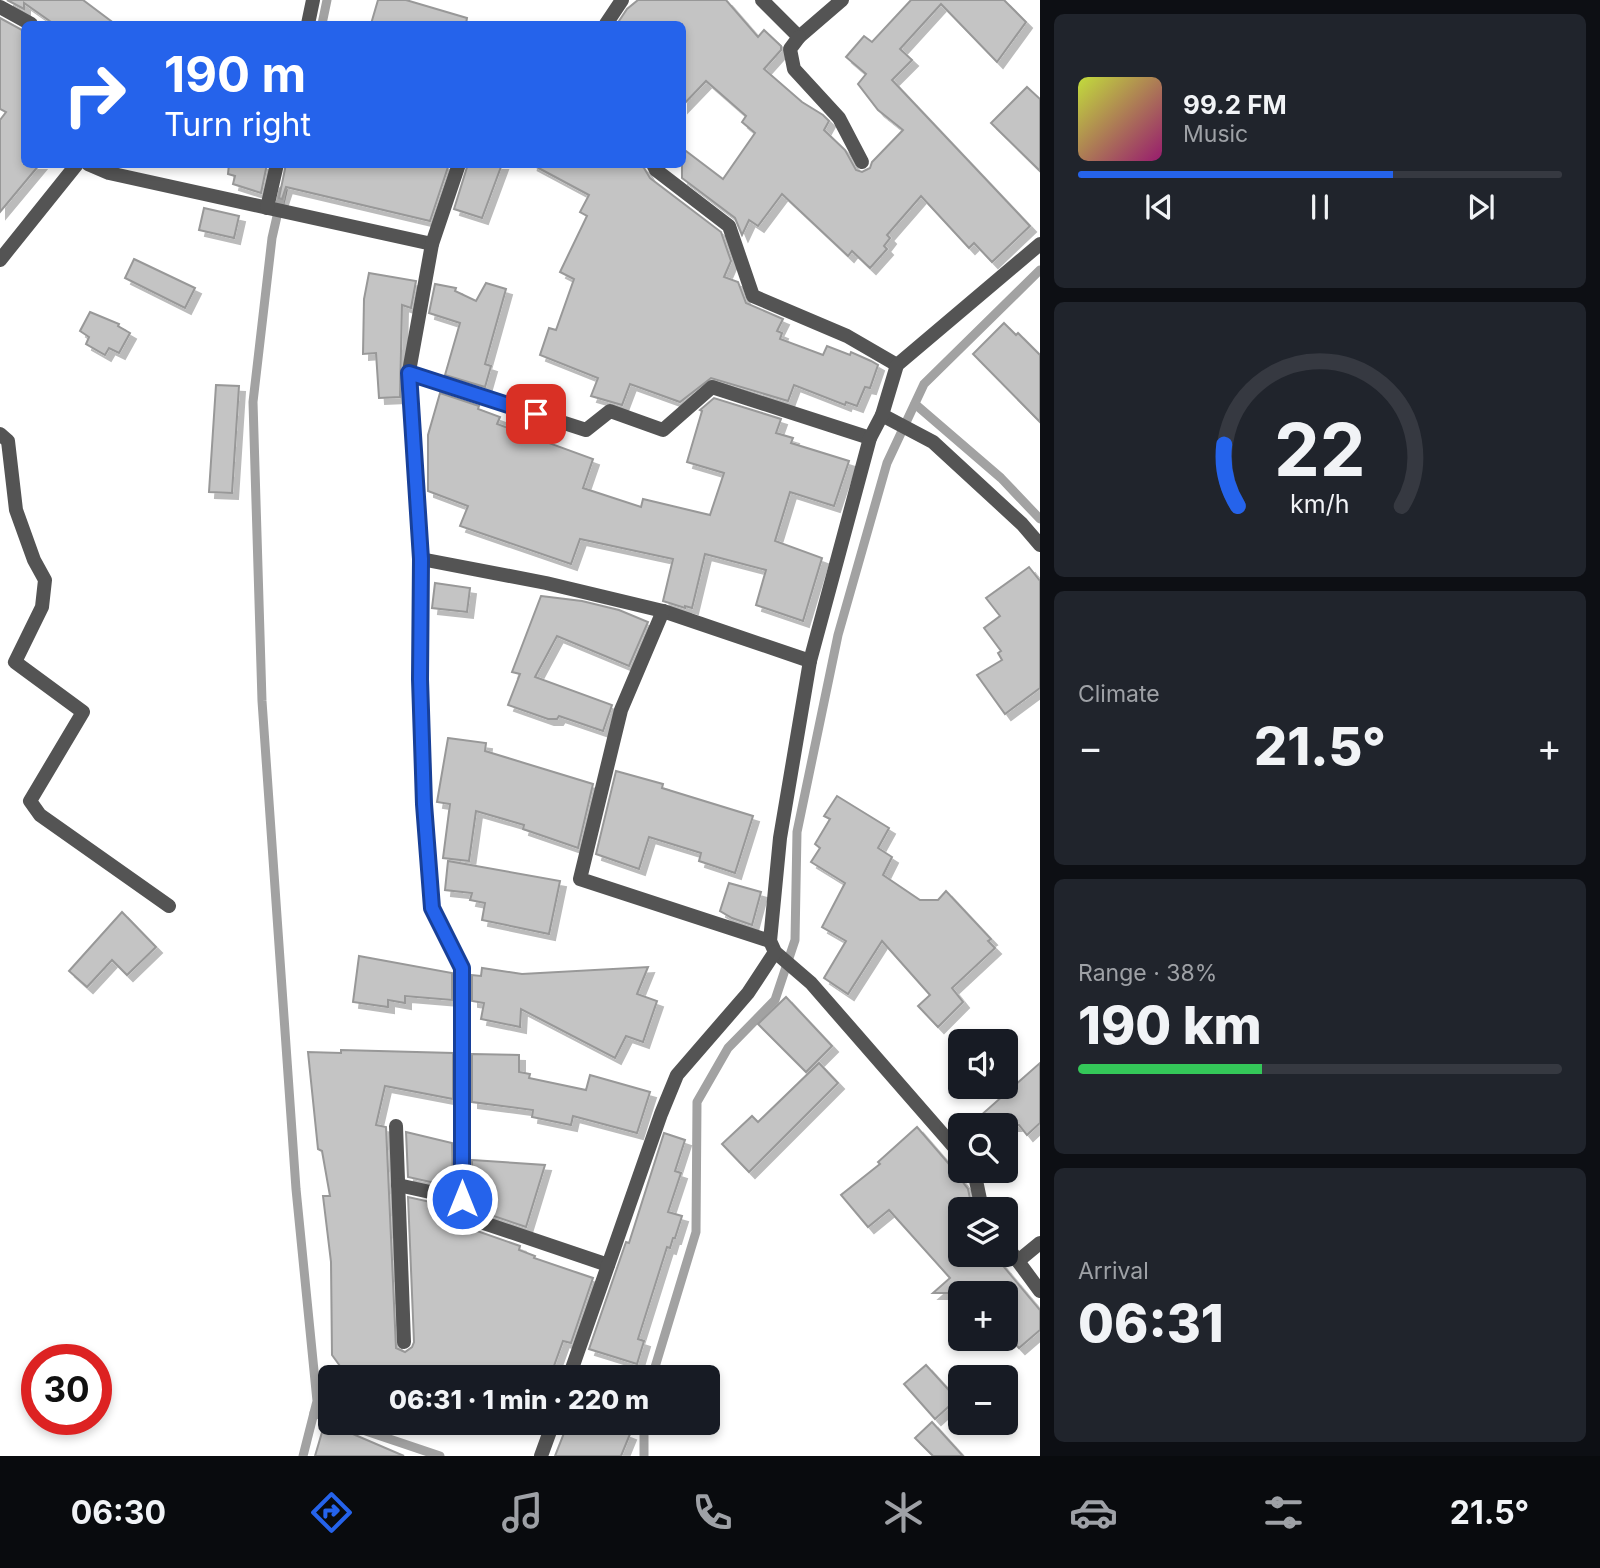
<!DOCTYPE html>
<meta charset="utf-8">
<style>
:root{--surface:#171b24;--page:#20242c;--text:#f1f3f6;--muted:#9ea1a6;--line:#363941;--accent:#2563eb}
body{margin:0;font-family:Inter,sans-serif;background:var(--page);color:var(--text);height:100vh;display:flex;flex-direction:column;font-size:26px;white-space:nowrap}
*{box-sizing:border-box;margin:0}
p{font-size:23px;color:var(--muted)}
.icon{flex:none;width:38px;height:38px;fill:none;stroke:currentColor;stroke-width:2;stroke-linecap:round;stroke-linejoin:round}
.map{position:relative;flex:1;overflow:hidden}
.drawer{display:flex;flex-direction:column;gap:14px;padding:14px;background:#0d0f14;width:560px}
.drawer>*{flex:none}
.banner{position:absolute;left:21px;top:21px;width:665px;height:147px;border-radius:10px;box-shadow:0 4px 10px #0003;background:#2563eb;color:#fff;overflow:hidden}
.fabs{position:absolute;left:948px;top:1029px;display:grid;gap:14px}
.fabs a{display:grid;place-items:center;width:70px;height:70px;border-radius:10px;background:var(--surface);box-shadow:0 4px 10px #0003;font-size:35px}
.speed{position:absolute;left:21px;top:1344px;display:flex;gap:14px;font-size:35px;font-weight:700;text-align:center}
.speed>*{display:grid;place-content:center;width:91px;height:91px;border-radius:50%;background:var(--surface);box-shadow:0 4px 10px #0003;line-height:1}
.speed .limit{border:10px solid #d22;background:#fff;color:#111}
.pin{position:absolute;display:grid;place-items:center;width:60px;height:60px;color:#fff;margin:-30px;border-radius:14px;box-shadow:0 4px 10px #0006}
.me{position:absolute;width:77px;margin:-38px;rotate:0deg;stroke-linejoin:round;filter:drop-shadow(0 0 5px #0008)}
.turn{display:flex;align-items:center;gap:24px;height:147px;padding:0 28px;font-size:32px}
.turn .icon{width:91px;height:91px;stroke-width:2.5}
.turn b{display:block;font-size:49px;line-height:60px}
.big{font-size:52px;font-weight:800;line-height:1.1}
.drawer .card{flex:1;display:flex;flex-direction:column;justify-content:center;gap:10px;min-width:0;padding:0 24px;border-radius:10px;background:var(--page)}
.drawer .dial{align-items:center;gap:0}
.dial svg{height:182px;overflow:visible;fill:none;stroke:var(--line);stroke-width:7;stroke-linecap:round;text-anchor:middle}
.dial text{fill:var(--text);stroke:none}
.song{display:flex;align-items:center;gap:21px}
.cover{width:84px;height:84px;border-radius:10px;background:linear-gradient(135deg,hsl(70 70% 55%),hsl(320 70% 35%))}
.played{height:7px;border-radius:4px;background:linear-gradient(90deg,var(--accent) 65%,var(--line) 65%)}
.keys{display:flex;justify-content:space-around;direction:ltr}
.heat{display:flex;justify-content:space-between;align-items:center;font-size:38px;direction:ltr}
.charge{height:10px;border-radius:5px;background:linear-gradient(90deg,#34c759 38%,var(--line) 0)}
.trip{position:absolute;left:318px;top:1365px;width:402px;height:70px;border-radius:10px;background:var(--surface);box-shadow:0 4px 10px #0003;font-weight:800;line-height:70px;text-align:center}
.tab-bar{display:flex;height:112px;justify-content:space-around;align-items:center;background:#090b0e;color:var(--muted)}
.tab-bar .icon{width:49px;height:49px}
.tab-bar .selected{color:var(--accent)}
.tab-bar b{font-size:32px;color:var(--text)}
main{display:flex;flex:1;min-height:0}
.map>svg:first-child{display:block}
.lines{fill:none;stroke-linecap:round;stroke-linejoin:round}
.stream{stroke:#a2a2a2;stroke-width:9}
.building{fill:#c4c4c4;stroke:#989898;stroke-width:2;filter:url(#shadow)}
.minor{stroke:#545454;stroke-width:14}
.route-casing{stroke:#184099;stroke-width:18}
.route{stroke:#2563eb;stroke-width:12}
</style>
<main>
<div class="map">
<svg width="1040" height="1456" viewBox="0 0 1040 1456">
<defs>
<filter id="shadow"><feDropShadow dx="6" dy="6" stdDeviation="0" flood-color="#0004"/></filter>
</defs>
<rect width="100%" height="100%" fill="#fff"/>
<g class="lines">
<g class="stream">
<path d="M322,24L327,0"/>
<path d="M283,190L272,238L253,402L262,701L296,1189L317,1401L303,1456"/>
<path d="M915,404L1001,478L1040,519"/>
<path d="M652,1377L696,1232L697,1102L728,1048L775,1000L795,940L797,832L838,635L887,463L924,384L1040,270"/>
<path d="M314,1413L331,1419"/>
<path d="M342,1423L440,1456"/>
<path d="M644,1423V1456"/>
</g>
</g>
<g class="building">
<path d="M7,0H83L115,24H54L24,3V9Z"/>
<path d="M378,0H406L467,18L466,24H371Z"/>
<path d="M638,0H726L758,37L764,30L781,46V50L764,69L802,102L823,115L829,121L824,130L845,150L856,170L862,172L870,168L872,162L903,130L878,110L858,84L866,74L846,57L864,36L872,42L911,0H1004L1026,22L997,62L941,4L900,49L912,60L892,80L1030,226L992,262L974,243L969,248L921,196L887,235L890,238L884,246L887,249L870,268L852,251L848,256L782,194L758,226L749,220L742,235L735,218L682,178V148L723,179L755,133L742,122L746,116L706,81L682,106V24H617L627,9Z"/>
<path d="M0,18L24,31V164H40L0,212V120L6,112L0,109Z"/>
<path d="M1027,87L1040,99V171L991,123Z"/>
<path d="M229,164H267L261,193L233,184L235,176L228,174Z"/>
<path d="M286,164H449L430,221L286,187L282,199L279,198Z"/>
<path d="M468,164H502L482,218L454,209Z"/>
<path d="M531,164H638L644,168L650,178L721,232L731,261L724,277L738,282L746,303L783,319L777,331L782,333L780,339L823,355L827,346L850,355L851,352L871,361L878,365L870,388L865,387L857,406L846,402L845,405L794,385L788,401L711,378L680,402L630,384L622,405L591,396L598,378L540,355L549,328L556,330L574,279L560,272L587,216L580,212L589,195Z"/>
<path d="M204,208L239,216L234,238L199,230Z"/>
<path d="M134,259L195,288L185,308L125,278Z"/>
<path d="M369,273L416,281L411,308L402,305L400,397L379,398L376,353L363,354L364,299Z"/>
<path d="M486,283L506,289L485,364L491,366L485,387L445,375L460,323L429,313L435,284L456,288L455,291L476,301Z"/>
<path d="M90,312L119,324L118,326L130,333L119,353L109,348L105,355L86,344L89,337L80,331Z"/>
<path d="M1004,323L1016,335L1018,333L1040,355V422L973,354Z"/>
<path d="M216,385L239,386L232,493L209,492Z"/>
<path d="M440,393L479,406L478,409L500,417L497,424L593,459L583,488L641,507L643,499L710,515L724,473L687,462L702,411L700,410L714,398L781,419L776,433L793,438L791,443L849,461L834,506L790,492L775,541L822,558L803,621L756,605L766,570L705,554L692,608L685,606V608L663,601L673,559L580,539L571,564L460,526L468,506L428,491V435Z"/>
<path d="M1029,567L1040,581V688L1005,714L977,675L1002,660L998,653L1001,651L984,628L1000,616L986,598Z"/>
<path d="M435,583L470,588L467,612L432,608Z"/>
<path d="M541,596L582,601L619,610L648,622L629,666L557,636L535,677L612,705L603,731L559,716L557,719H548L508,705L520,674L512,672Z"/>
<path d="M448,738L486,743L485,751L593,784L578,848L523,829L524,825L476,811L469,861L443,858L450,804L437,802Z"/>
<path d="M616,771L663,784L662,788L753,816L735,873L699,861L701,853L649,837L639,869L596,854Z"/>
<path d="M837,796L889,828L878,848L892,857L883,875L920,900H938L946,891L991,939L988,941L995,948L952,988L963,1002L938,1027L918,1006L930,995L882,941L848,994L824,978L846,941L822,927L845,883L811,862L820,848L815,844L830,819L824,816Z"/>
<path d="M448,861L560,881L549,934L482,920L485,903L470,900L472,893L445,890Z"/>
<path d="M729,883L761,892L752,925L732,918L720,911Z"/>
<path d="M122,912L156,947L127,975L112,960L87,987L69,971Z"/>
<path d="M359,956L452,973V1000L405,996V1003L388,1000V1007L353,1002Z"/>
<path d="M648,967L637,994L657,1001L643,1042L626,1036L615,1058L521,1009L520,1027L481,1019L484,1003L472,1001V975L481,976L482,968L522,974Z"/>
<path d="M786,997L832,1046L806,1072L758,1024Z"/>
<path d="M341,1050L453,1053V1099L385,1086L376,1125L386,1127L396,1348L405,1352L412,1347L414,1342L408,1197L453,1207L455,1221L460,1225L520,1246L519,1250L535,1256L534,1258L593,1278L571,1343L563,1341L550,1377H348L332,1355L331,1262L323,1196H330L322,1151L318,1149L308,1052L341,1053Z"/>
<path d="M472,1054L519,1055V1072L530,1074L529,1078L586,1090L590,1075L650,1092L637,1133L573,1116L571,1125L532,1117L533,1110L472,1102Z"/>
<path d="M819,1063L838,1083L749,1172L722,1144L752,1116L758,1122Z"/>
<path d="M1040,1063V1123L1027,1135L1019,1125H970Z"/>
<path d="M917,1127L949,1164L968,1189L971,1203L961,1209V1255H994L1040,1310V1330L1019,1348L1006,1334V1293H933L950,1278L889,1210L868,1227L841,1195L880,1164L878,1162Z"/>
<path d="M406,1132L452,1143L453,1187L408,1177Z"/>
<path d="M664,1133L685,1140L675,1171L681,1173L668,1212L682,1216L675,1238H673L670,1248L667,1247L638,1339L644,1341L637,1364L589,1349L626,1242L629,1243Z"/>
<path d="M472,1160L545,1165L526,1227L473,1209Z"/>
<path d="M926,1365L957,1399L935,1419L904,1384Z"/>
<path d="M325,1422L404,1456H315Z"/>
<path d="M932,1422L963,1456H933L915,1438Z"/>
<path d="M568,1423H601L630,1434L621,1456H555Z"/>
</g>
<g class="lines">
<g class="minor">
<path d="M762,0L799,37L842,0"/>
<path d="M0,7L31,24"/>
<path d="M308,24L313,0"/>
<path d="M606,24L622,0"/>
<path d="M799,37L790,49L794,69L839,118L862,162"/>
<path d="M88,164L109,173L432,244"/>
<path d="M459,164L432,244L408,377L421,559L420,679L424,804L432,908L462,968L463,1216L608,1265"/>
<path d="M653,164L656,170L729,226L753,296L847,336L897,365"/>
<path d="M267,208L277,164"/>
<path d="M0,260L77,164"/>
<path d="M409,373L586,430L610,411L663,430L712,387L870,438"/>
<path d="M882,415L933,442L1022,524L1040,545"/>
<path d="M0,434L8,441L16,510L34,560L45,580L42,607L15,662L83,712L30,801L40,815L169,906"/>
<path d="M421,559L546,583L663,611L810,661"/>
<path d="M663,611L621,710L580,879L770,941"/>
<path d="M396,1126L404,1342"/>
<path d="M961,1155L811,983L775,952L770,941L780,838L810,661L870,438L882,415L897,365L1040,244"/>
<path d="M974,1171L982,1209"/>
<path d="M398,1185L462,1199"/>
<path d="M1006,1245L1040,1291"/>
<path d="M1018,1261L1040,1243"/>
<path d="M569,1377L661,1114L677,1075L748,993L775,952"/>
<path d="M541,1456L553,1423"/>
</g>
</g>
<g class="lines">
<g class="route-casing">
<path id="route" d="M462,1199V968L432,908L424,804L420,679L421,559L409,373L536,414"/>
</g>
<use href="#route" class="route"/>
</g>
</svg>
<div class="fabs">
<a><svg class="icon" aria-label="sound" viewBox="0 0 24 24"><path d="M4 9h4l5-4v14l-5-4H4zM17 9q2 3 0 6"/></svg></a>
<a><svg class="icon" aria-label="search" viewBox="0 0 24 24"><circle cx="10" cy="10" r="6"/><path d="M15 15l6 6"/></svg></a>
<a><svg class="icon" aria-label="layers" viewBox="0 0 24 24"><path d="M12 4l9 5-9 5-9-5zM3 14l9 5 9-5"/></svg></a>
<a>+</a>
<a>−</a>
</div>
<div class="speed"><div class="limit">30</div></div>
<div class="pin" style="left:536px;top:414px;background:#d93025"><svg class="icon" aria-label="arrive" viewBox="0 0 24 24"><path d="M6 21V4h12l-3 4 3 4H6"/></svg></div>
<svg class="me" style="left:462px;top:1199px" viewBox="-20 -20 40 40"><circle r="17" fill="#2563eb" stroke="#fff" stroke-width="3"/><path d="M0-11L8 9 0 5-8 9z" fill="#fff"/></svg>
<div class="trip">06:31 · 1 min · 220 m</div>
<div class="banner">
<div class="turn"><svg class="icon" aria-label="right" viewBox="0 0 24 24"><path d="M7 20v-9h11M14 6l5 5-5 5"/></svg><div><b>190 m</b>Turn right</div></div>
</div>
</div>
<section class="drawer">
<div class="card">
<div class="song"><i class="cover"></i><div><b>99.2 FM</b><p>Music</p></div></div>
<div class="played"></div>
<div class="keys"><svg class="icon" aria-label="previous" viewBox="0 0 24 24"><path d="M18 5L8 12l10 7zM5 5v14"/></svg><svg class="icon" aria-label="pause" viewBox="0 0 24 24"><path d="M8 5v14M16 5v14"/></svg><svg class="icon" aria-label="next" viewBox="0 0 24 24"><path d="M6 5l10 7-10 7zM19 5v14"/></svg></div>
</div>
<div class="card dial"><svg viewBox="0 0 100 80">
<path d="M14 69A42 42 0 1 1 86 69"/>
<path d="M14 69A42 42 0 0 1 8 42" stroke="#2563eb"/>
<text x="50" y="56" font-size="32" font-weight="700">22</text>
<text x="50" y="72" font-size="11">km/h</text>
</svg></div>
<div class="card"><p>Climate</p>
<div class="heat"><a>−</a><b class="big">21.5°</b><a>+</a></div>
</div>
<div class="card"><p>Range · 38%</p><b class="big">190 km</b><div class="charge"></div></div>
<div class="card"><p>Arrival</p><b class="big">06:31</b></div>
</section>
</main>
<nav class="tab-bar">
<b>06:30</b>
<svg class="icon selected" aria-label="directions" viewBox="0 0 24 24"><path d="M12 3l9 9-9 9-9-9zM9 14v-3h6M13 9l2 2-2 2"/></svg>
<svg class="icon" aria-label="music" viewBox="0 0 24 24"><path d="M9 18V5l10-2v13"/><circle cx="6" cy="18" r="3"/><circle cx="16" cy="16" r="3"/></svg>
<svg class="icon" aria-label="phone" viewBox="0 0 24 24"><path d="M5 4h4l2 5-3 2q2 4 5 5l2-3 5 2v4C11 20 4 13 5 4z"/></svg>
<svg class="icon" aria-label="climate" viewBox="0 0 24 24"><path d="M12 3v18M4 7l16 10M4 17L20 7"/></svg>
<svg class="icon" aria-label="car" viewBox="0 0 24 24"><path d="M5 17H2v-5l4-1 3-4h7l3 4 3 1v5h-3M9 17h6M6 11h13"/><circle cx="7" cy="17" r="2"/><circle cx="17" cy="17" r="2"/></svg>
<svg class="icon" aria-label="filters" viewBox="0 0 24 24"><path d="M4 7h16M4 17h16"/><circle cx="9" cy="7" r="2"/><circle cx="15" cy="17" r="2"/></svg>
<b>21.5°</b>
</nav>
